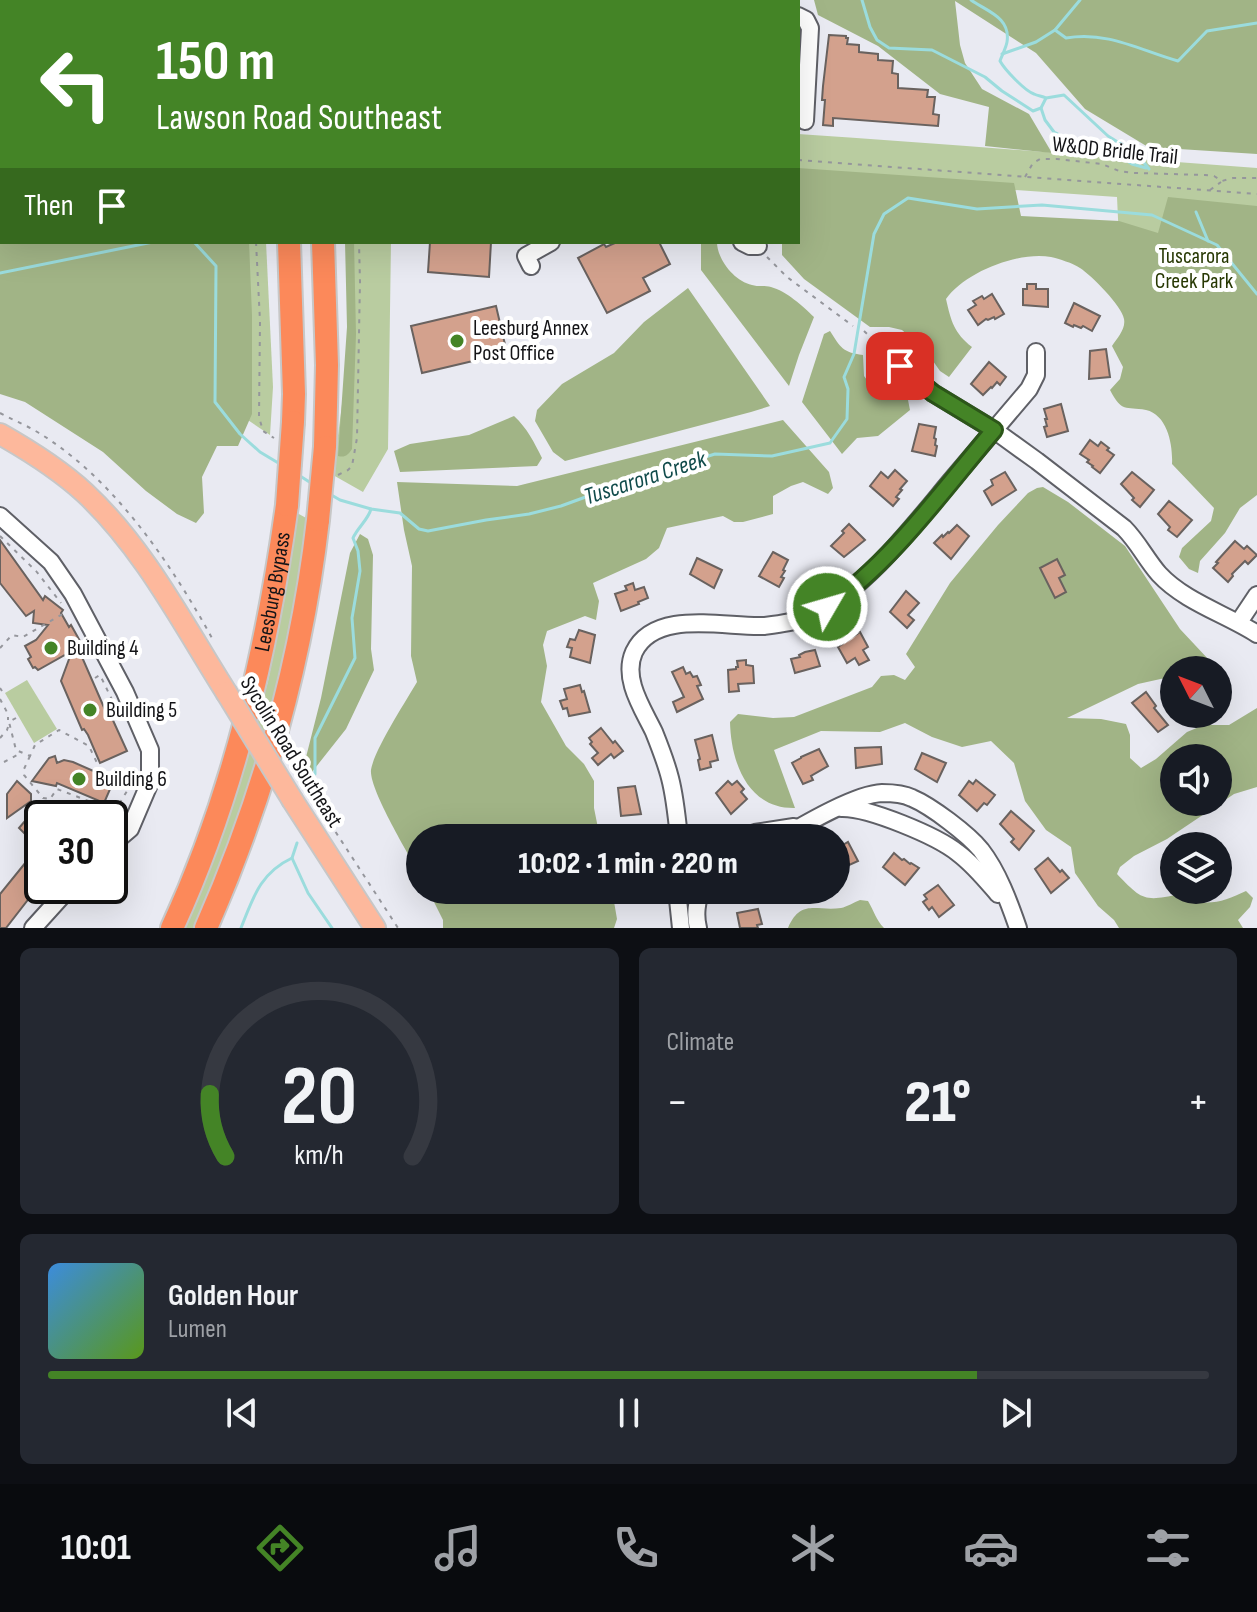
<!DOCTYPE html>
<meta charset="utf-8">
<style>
:root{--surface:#171b24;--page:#242831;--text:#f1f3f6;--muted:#9ea1a6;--line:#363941;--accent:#448426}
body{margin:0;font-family:"Sofia Sans Condensed",sans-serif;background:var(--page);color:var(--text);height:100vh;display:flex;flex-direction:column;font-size:30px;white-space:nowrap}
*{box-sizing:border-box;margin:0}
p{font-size:26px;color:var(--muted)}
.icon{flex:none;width:44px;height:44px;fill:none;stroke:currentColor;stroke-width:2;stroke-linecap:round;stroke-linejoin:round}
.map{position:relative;height:928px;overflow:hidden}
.drawer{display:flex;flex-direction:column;gap:20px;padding:20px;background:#0d0f14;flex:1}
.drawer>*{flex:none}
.top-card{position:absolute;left:0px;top:0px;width:800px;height:244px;box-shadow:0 8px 32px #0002;background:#448426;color:#fff;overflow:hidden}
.needle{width:52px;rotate:312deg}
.fabs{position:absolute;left:1160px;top:656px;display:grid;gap:16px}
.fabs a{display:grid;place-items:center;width:72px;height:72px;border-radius:50%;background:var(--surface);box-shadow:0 8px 32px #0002;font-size:40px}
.speed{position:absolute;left:24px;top:800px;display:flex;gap:16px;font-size:40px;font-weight:700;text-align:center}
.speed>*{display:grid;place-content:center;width:104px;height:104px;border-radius:50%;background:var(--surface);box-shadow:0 8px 32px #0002;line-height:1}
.speed .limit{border:4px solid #111;border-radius:12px;background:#fff;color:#111}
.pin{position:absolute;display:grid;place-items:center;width:68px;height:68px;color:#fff;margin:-34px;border-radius:16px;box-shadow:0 4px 12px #0006}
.me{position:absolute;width:88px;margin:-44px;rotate:52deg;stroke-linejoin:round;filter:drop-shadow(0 0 6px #0008)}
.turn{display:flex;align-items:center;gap:28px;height:168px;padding:0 24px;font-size:36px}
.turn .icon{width:104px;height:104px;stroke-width:2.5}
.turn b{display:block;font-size:56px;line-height:68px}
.then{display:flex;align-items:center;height:76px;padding:0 24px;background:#0003;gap:16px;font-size:30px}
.big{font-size:60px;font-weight:800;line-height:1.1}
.drawer .widget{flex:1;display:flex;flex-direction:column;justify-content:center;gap:12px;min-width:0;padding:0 28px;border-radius:12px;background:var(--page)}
.drawer .dial{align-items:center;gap:0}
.dial svg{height:208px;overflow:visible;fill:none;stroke:var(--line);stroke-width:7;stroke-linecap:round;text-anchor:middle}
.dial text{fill:var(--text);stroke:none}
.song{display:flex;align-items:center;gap:24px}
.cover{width:96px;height:96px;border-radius:12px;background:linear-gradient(135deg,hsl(210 70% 55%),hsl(90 70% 35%))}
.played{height:8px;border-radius:4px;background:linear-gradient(90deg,var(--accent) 80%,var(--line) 80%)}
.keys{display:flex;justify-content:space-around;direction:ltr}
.heat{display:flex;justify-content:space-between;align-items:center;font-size:44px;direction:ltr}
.drawer .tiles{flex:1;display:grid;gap:20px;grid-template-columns:1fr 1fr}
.widget:last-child{grid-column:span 2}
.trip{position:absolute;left:406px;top:824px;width:444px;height:80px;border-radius:40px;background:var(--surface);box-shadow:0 8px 32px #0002;font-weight:800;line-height:80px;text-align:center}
.tab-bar{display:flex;height:128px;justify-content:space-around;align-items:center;background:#090b0e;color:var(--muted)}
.tab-bar .icon{width:56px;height:56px}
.tab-bar .current{color:var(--accent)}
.tab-bar b{font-size:36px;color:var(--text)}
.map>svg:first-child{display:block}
.green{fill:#b9cca0}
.forest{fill:#a1b486;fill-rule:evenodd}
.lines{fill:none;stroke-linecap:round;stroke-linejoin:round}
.stream{stroke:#9bdcdd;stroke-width:3}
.building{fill:#d3a18d;stroke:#69625f;stroke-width:2}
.minor-casing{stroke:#5f6067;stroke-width:20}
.major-casing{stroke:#c7c7c7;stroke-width:24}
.highway-casing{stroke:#c7c7c7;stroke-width:26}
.path{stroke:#95969c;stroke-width:2;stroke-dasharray:4 6;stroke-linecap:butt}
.minor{stroke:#fff;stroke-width:16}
.major{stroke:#fdb89c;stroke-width:20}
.highway{stroke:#fc895a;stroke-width:22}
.major-bridge-casing{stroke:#c7c7c7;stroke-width:24;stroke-linecap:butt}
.highway-bridge-casing{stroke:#c7c7c7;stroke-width:26;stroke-linecap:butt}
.major-bridge{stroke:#fdb89c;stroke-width:20}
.highway-bridge{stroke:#fc895a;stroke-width:22}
.route-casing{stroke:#2c5619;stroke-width:20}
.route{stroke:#448426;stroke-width:14}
.poi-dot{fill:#448426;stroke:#fff;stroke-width:3}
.labels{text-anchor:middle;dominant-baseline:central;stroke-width:8;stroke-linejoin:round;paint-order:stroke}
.street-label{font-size:22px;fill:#141417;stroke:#fff}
.park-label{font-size:22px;fill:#273803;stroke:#fff}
.poi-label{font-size:22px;fill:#141417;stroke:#fff;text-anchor:start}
.water-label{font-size:24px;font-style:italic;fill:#104b4b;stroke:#fff}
</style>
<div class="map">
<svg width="1257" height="928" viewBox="0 0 1257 928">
<rect width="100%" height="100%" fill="#e9eaf2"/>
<g class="green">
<path d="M798,134C951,144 1104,157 1257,168V468L1119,240L1117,197L798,175Z"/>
<path d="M233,242H266L273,387L270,435L233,410Z"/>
<path d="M348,242H391L388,449L363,492L333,475L349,349Z"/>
<path d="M297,513L308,519L296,605L270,723L230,845L195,928H177L255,729L268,681L284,602Z"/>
<path d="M27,680L57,729L34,743L5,693Z"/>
</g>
<g class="forest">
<path d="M814,0H1257V154L1148,147L1085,109L1036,53L955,1L960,45L965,63L982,89L1029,114L1052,153L985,146L989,107L940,94L878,46L818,15Z"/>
<path d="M0,166H2V242H249L252,315V414L238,446H217L202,477L204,513L196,523L177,514L146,491L103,452L25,402L0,394Z"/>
<path d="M798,168L1014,183L1021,216L1119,221L1158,233L1168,197L1257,206V495L1240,508L1225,533L1200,561L1198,573L1189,569L1179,557L1182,548L1211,521L1214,508L1172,464C1173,446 1168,415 1146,410C1125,406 1122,413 1110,390L1120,379L1123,367L1112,346C1117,338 1126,329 1124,319C1122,306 1091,275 1080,268C1073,263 1059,259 1051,257C1019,251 965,272 946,299C951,321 954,333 972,347L949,377L940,371L926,351L902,330L889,327H870L804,279L782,255V242H798Z"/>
<path d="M345,242H354L356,334L352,449C348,455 345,458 338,456L347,327Z"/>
<path d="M701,242H717C717,259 734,281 752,285C758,287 765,285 771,287C786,291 803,306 814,317L799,355L789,386L701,270Z"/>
<path d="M688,288L770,406L751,412L565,461L553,452L535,421L537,410L562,384L614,353L644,322Z"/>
<path d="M830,331C841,348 842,352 863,355L864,376L876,392L889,400H908L910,410L878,436L857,438L842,454L802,402L824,334Z"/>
<path d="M514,416C527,428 534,442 542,458L537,466L400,472L394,451L410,444L469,435Z"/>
<path d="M783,420L829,472L833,488L828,494L803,482L791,486L773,496V514L743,522H734L723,516L667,528L659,548L646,559L593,583L599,601L596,620L585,616L547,631L543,645L547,666L541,702L566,746L584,764L594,781V808L600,838H420V875C409,855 369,789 371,770C374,750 406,701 417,682L411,656L412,566L404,530L397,482L517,486Z"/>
<path d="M1043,487L1068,502L1125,546L1180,629L1209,660L1204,668L1196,670H1174V676L1138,684L1067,718L1101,719L1126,724L1130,735V758L1141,768L1156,759L1187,732L1204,725H1229L1257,708V787L1234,794L1167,839L1134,856L1120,867L1117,874C1142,900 1144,902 1180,894C1203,909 1223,902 1246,891L1253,898L1250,907L1238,920L1243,928H1119L1114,920L1098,906L1075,873L1071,847L1046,830L1025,801L1014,763L991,741L962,747L932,737L905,723L880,732L821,731L774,750L795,808C748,809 731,763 730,722L738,714L773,718L794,717L872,687L881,676L894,675L905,680L915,667L906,654L950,583L998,525L1028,493L1037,488ZM1174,758H1218V802H1174Z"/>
<path d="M360,534L368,539L373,555L371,649L374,670L346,729L308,777L303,769L321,698L350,553Z"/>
<path d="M428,890H612L617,919L614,928H443V920Z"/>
<path d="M860,900L868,901C874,911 876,920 884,928H788C801,898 817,912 841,908C847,907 854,902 860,900Z"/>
</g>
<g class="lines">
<g class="stream">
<path d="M862,0L870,27L877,40L889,48L932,50L985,77L1002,91L1033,111L1041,108L1046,98"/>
<path d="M971,0C986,11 1011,17 1007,42C1006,48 1002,55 1000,61C1005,70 1025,91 1034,94C1038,96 1042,96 1046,98L1064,95L1108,136L1137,154L1149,169"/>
<path d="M15,2V0"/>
<path d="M1055,30L1066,38C1108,31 1139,50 1178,61L1207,31L1257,23"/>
<path d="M1002,54L1036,42L1055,30L1080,0"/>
<path d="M1041,108L1045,120L1054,132L1067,139L1083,142L1105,153L1118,155L1132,164L1146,168"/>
<path d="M1196,212L1208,241"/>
<path d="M194,242L216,266L215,402L240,434L260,452L280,464"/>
<path d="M0,273L153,242"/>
<path d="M297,474L311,483"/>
<path d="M328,493L340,500L371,509L400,513L419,529L428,531L486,520L529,514L561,506L643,476L715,454L772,456L830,443L847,419L848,389L844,377L854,354L874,234L884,214L908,198L977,209L1042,205L1152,215L1217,245L1257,294"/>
<path d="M315,774V738L355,658L352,618L360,571L358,551L353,538C358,527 368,520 371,509"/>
<path d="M292,858L308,893L332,928"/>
<path d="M241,928C253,898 260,873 292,858L297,843"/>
</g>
</g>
<g class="building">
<path d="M829,35L846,36V38H848L847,44L859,45V52L878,54V60L893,61L892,73L898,74V88L928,90L927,97H935L933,114L939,115L938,126L833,118V126L823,125L825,100H822L823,86Z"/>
<path d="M430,242H491L489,277L428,272Z"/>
<path d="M617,242H659L670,264L643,278L650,291L607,313L578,258L604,244L606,247Z"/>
<path d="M1027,284H1036V289H1048V307L1023,305V289H1027Z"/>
<path d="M992,294L1004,314L995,319L994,317L988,320L986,319L978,325L968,310L976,305L973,301L982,296L984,299Z"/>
<path d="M1074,303L1100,316L1092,331L1083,326L1081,328L1074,325L1073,327L1065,323Z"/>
<path d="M496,306L507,353L422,373L411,326Z"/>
<path d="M1106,349L1110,377L1089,379L1090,351Z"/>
<path d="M989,362L1006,377L1000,385L997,382L992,388L991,387L983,395L971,384Z"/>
<path d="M1061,404L1068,431L1047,437L1044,427L1047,426L1045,419H1047L1044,409Z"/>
<path d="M919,424L936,427L934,438L936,439L935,445L937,446L935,456L912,451Z"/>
<path d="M1090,440L1098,446L1101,442L1109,448L1107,450L1114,455L1100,473L1092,467L1093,466L1087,462L1089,460L1080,454Z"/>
<path d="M895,470L907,481L900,489L902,490L896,497L899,499L893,506L870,486L881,472L888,478Z"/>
<path d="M1005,472L1016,490L992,505L984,491L993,485L991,480Z"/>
<path d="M1132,472L1154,490L1140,507L1132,500L1134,498L1121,484Z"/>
<path d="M1169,501L1192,520L1177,537L1168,530L1170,527L1158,514Z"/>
<path d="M849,524L865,540L844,557L831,546L844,533L842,531Z"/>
<path d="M957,525L969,536L951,559L934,543L942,535L943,537L948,532L949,533Z"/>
<path d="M0,540L43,600L45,596L63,610L61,613L69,627L71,625L80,641L78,642L80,646L78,648L106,712L111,716L127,751L100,763L88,735L84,729L82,730L61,681L72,651L38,670L35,667L33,668L28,659L31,657L25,646L36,640L48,625L33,623L34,611L26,616L0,583Z"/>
<path d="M1235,541L1244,549L1247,546L1257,555L1248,564L1245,561L1232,574L1233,576L1228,582L1213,568L1218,563L1216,562Z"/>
<path d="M773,552L788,560L783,570L785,571L781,577L784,578L779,587L759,576Z"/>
<path d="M697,558L722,570L714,588L690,574Z"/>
<path d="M1057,559L1065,575L1059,578L1066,592L1055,598L1040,568Z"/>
<path d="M633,583L635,590L644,587L648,598L638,602L639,604L621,611L615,594L627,590L625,586Z"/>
<path d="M906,591L919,603L908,615L914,620L907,628L890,612Z"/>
<path d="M579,630L595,635L590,663L570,657L572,648L567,647L570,639L575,640Z"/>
<path d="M860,632L868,647L863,650L869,660L859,665L855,658L847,663L838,647Z"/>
<path d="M815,650L820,666L795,673L791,659L800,657L799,655L805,652Z"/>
<path d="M746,660V665L753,666L754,683L738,684L739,691L729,692L728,670L736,669V667H738L737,661Z"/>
<path d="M683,667L686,674L690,672L693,677L697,676L701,685L697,686L703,699L677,712L673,702L684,697L672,672Z"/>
<path d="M580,685L582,692L584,691L590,712L569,716L567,708L563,709L560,701L567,699L564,689Z"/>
<path d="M1146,692L1156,706L1154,708L1168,725L1158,732L1132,703Z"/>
<path d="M601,728L613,743L615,741L623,751L614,758L611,754L598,765L592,758L598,753L590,744L592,742L589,738Z"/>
<path d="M712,735L718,760L710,762L711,767L700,770L698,760L700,759L695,740Z"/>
<path d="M881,747L882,764L856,768L855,748Z"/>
<path d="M819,749L828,766L811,776L813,780L803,784L792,763L801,758V757Z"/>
<path d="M922,753L946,763L937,782L915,769Z"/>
<path d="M55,756L57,763L64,760L73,762L114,780L104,803L57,783L56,786L32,781L49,758Z"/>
<path d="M976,780L995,795L987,805L984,803L977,811L959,795L969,781L973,784Z"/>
<path d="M17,781L31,794V801L7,818V794Z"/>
<path d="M728,781L732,785L737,781L744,789L741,792L747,799L731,814L716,793Z"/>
<path d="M635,786L641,814L621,816L618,788Z"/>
<path d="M37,807L49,818H42V846L38,842L36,845L19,828Z"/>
<path d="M1011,811L1034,831L1019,850L1011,842L1014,839L1000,824Z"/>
<path d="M848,842L858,861L836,871V849Z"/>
<path d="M894,853L902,860L904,859L910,864L911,863L919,868L905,885L883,867Z"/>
<path d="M1048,858L1060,872L1062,870L1069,878L1051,893L1035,869Z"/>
<path d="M32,861L42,865V887L34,892L6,928H0V894L26,862Z"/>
<path d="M938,885L954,905L939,917L932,907L929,910L923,902L927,899L924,895Z"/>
<path d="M758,909L762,924L757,925L758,928H740L737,913Z"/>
</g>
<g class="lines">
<g class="minor-casing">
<g id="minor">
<path d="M53,0L54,2"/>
<path d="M427,0V2"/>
<path d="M551,0L552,2"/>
<path d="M619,0V2"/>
<path d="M765,0L766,2"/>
<path d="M176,2V0"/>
<path d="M798,16L806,20L810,28L805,121"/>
<path d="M742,242L750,246H758"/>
<path d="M531,266L526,256L551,242"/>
<path d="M900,366L933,393L994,430L1037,461L1124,528C1138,542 1146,559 1159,574C1185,602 1226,614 1257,634"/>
<path d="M0,516L51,562L73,594L125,692L150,750V782L130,829L110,846"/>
<path d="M1239,622L1257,595"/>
<path d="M841,808C868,807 937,836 958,853C974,865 986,880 998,894"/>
<path d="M679,838C677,818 675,797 670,778C666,762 660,747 654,732C643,709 622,679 634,652C655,608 727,628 764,626C780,624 797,622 811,615C862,593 915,524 950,482C976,451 1003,420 1029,389L1036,375V352"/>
<path d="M738,838L755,833L794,827"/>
<path d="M781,838C805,824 856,794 882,793C892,793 904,794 912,798C931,806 968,834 981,850C998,872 1009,902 1018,928"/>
<path d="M677,890L681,928"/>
<path d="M33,928L71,886"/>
<path d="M698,928C695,916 696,901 702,890"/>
</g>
</g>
<g class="major-casing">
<g id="major">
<path d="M0,434C30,451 60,470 85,493C144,548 183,624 226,692"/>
<path d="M293,801L375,928"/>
</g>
</g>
<g class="highway-casing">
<g id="highway">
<path d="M264,0L265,2"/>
<path d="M282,0V2"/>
<path d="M314,0V2"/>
<path d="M289,242L294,394L293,422"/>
<path d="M323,242L327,365L325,447"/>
<path id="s1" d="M172,928C234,794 267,650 287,505"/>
<path d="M206,928C263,799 302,660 318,520"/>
</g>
</g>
<g class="path">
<path d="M0,106H2"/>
<path d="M0,117H2"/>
<path d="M798,160L1257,194"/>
<path d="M1025,177L1033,163L1040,159H1057L1102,164L1119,171L1135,173L1205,175L1214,176L1222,181L1233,178H1257"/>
<path d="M1210,190L1221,182"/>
<path d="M256,242L260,321L259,417L263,431L274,438"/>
<path d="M767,257L787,277L853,326"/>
<path d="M864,331L891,357"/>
<path d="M0,413C13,420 26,425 39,433C114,479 170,562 212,638"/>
<path d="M338,475L348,470L352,466L357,438L360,282L359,242"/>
<path d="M0,536L36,571L61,603"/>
<path d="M0,648L12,635L23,637L66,612"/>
<path d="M95,678L100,675L118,712"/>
<path d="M0,688L2,691"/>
<path d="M0,699L8,714V720"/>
<path d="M16,718L9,722L16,750L30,756L35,745L59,730L89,746L98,765"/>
<path d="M0,738L7,730L8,727"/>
<path d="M30,756L24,769V775L43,798L50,799L57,789L115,811L133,781L135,773"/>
<path d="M4,762L21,753"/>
<path d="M301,783L335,831L398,928"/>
</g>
<use href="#minor" class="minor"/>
<use href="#major" class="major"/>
<use href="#highway" class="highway"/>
<g class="major-bridge-casing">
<path id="major-bridge" d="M226,692L293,801"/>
</g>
<g class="highway-bridge-casing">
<g id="highway-bridge">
<path d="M287,505L293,422"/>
<path d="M318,520L325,447"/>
</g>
</g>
<use href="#major-bridge" class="major-bridge"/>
<use href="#highway-bridge" class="highway-bridge"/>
</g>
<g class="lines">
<g class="route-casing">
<path id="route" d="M827,607C893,561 942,491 994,430L933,393L900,366"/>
</g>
<use href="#route" class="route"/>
</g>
<g class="poi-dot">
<circle cx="457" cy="341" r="8"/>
<circle cx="51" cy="648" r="8"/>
<circle cx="90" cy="710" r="8"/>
<circle cx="79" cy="779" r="8"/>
</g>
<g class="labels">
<g class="street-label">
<text transform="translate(1115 151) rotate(6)">W&amp;OD Bridle Trail</text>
<text stroke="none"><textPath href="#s1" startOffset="352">Leesburg Bypass</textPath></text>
<text transform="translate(291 752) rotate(58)">Sycolin Road Southeast</text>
</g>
<g class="park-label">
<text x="1194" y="256">Tuscarora<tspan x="1194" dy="25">Creek Park</tspan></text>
</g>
<g class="poi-label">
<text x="473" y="328">Leesburg Annex<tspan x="473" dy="25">Post Office</tspan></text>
<text x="67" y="648">Building 4</text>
<text x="106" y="710">Building 5</text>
<text x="95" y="779">Building 6</text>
</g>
<g class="water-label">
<text transform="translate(645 478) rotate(-18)">Tuscarora Creek</text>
</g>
</g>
</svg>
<div class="fabs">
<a><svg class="needle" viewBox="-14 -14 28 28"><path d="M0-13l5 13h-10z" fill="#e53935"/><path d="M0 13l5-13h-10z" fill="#9ea1a6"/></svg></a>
<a><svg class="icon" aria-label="sound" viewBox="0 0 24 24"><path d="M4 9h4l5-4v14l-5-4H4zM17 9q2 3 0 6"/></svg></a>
<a><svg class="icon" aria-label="layers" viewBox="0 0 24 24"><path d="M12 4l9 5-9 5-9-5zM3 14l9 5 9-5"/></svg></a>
</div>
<div class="speed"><div class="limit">30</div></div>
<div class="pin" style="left:900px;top:366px;background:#d93025"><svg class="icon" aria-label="arrive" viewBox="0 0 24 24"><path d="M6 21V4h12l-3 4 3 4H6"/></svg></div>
<svg class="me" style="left:827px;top:607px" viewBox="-20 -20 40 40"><circle r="17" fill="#448426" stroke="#fff" stroke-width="3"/><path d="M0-11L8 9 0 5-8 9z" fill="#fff"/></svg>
<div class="trip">10:02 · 1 min · 220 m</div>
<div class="top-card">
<div class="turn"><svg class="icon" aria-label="left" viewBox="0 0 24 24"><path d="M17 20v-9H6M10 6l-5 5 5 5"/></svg><div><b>150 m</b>Lawson Road Southeast</div></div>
<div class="then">Then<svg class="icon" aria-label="arrive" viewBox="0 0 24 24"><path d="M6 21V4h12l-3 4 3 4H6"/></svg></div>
</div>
</div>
<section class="drawer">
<div class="tiles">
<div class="widget dial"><svg viewBox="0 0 100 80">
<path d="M14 69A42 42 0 1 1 86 69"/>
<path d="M14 69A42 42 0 0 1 8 45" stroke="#448426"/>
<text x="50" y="56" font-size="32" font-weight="700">20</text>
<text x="50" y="72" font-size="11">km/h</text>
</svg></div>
<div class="widget"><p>Climate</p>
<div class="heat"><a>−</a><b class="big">21°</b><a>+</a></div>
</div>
<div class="widget">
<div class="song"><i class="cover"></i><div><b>Golden Hour</b><p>Lumen</p></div></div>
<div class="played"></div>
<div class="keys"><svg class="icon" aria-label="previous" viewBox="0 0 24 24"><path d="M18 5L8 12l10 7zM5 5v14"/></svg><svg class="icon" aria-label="pause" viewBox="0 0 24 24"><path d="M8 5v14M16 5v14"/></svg><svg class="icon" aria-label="next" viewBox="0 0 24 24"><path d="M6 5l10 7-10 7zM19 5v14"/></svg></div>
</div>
</div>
</section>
<nav class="tab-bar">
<b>10:01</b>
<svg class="icon current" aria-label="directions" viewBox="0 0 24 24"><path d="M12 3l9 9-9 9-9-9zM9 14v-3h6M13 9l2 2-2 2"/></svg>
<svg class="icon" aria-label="music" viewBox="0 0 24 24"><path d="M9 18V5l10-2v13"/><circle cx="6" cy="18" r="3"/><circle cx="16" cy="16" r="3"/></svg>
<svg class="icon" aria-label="phone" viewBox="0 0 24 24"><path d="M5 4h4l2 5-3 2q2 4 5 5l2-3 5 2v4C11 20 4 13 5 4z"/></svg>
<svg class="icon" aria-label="climate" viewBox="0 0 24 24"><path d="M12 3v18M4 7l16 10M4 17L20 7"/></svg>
<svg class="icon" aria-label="car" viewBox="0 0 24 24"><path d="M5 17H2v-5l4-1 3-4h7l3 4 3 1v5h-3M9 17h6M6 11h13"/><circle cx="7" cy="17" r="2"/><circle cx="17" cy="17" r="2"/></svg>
<svg class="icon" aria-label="filters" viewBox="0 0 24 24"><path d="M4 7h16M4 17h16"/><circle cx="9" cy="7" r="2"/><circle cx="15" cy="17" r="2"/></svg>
</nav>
